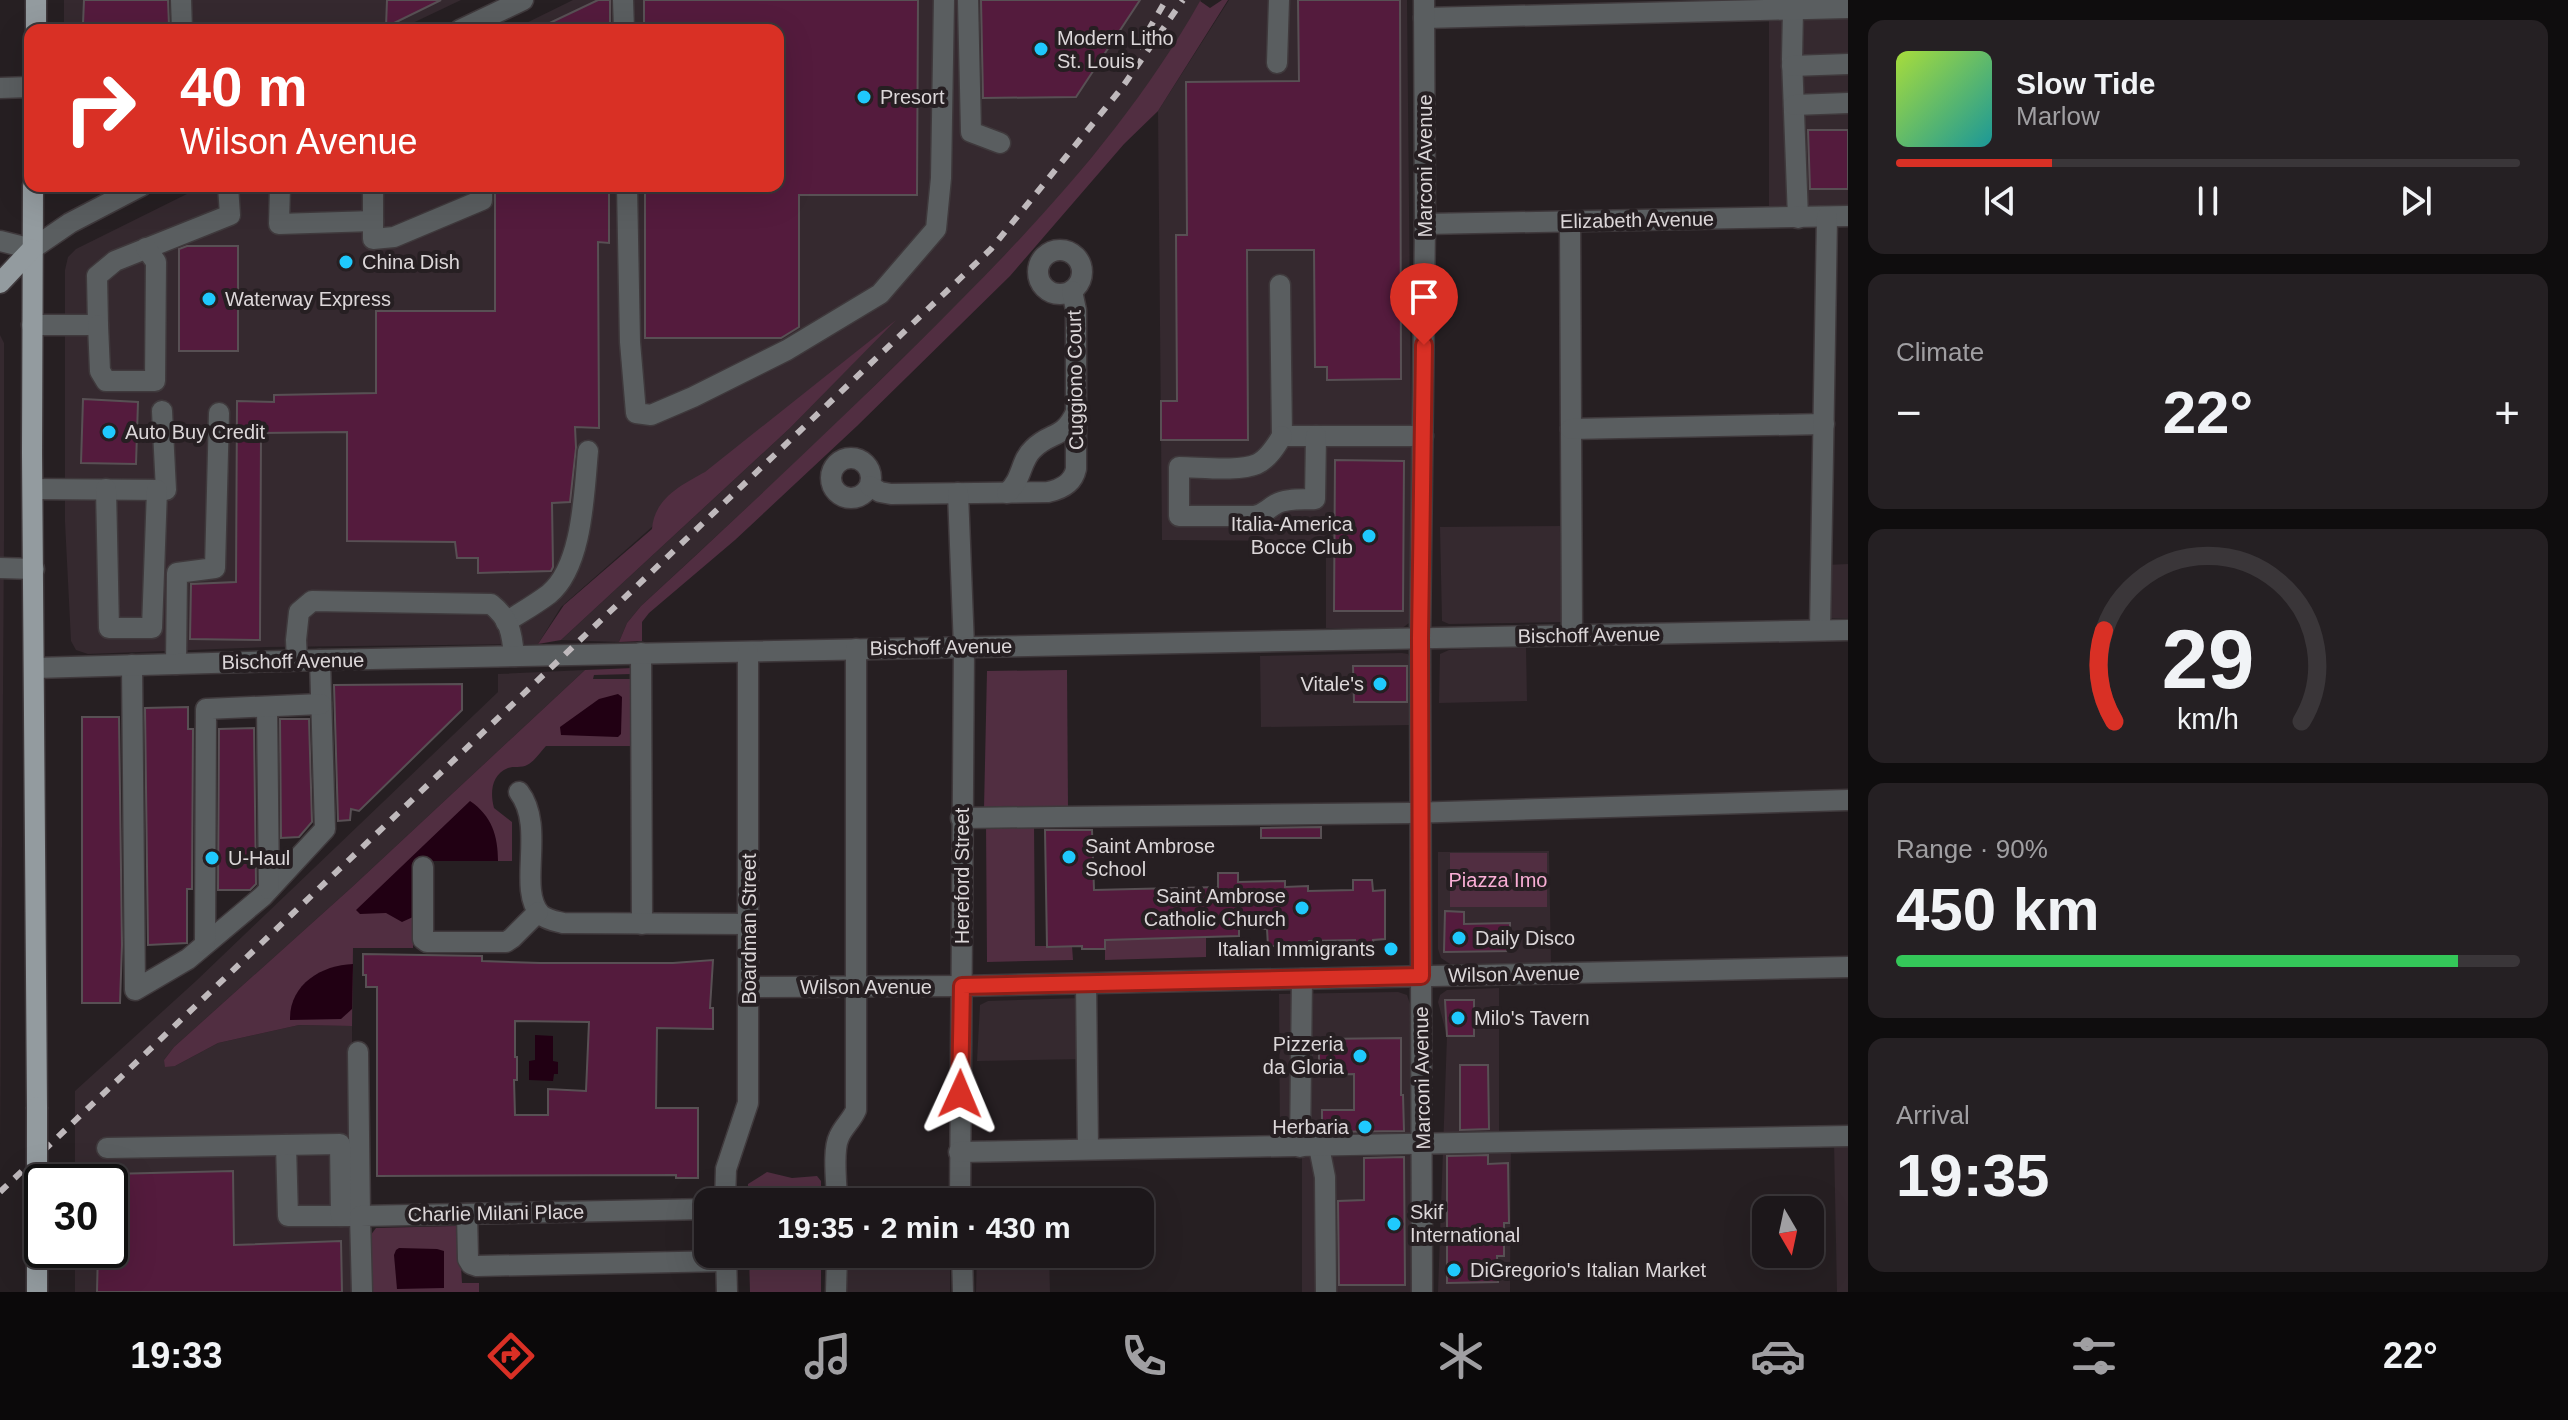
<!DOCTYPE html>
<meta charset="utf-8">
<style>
:root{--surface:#1c171a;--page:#252023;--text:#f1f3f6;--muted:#a09fa2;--line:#3a3639;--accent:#d93025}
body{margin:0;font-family:Helvetica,sans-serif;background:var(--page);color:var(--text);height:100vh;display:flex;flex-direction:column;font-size:30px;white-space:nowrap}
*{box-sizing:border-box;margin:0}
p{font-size:26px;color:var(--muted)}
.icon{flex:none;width:44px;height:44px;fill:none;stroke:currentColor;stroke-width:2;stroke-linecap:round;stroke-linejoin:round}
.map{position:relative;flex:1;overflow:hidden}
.drawer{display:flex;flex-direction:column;gap:20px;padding:20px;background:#0f0d0e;width:720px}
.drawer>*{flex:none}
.banner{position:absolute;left:24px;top:24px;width:760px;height:168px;border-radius:16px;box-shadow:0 8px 32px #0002,0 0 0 2px var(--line);background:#d93025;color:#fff;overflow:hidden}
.needle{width:52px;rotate:171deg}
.tools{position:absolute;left:1752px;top:1196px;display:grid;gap:16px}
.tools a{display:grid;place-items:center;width:72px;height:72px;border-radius:16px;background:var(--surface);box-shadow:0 8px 32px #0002,0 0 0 2px var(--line);font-size:40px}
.speed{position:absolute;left:24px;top:1164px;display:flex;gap:16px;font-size:40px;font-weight:700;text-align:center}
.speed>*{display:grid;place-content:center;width:104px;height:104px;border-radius:50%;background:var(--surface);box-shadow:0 8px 32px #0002,0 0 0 2px var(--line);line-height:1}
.speed .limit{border:4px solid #111;border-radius:12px;background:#fff;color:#111}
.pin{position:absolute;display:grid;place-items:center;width:68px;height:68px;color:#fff;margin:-82px -34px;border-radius:50% 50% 50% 0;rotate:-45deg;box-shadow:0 0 8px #0007}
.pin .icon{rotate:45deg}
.me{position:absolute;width:88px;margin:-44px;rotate:1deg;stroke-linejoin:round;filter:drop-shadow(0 0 6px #0008)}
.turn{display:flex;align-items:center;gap:28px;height:168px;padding:0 24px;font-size:36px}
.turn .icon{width:104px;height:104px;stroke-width:2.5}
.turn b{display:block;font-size:56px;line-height:68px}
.big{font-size:60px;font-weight:800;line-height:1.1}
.drawer .tile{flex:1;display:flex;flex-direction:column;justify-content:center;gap:12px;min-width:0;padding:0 28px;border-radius:16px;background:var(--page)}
.drawer .dial{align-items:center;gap:0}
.dial svg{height:208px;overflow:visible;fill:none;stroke:var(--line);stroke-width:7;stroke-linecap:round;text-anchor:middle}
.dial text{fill:var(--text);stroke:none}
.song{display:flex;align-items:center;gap:24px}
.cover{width:96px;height:96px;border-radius:12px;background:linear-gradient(135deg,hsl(80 70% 55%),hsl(180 70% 35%))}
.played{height:8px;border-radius:4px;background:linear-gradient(90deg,var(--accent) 25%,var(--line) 25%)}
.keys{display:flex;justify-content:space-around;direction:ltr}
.heat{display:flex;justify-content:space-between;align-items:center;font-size:44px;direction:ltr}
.charge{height:12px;border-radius:6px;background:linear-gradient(90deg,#34c759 90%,var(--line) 0)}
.trip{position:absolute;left:694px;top:1188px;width:460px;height:80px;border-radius:16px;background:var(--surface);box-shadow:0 8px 32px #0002,0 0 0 2px var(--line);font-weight:800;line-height:80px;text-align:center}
.menu{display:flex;height:128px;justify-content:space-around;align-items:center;background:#0b090a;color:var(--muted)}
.menu .icon{width:56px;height:56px}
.menu .on{color:var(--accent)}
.menu b{font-size:36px;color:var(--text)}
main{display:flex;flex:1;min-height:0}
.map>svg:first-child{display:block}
.built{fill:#35292f}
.green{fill:#512e41}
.water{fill:#210013}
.building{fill:#541b3d;stroke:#585054;stroke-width:2;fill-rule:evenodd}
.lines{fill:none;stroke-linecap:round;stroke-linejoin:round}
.minor-casing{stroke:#3f393c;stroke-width:23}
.major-casing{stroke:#3f393c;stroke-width:23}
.minor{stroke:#5a5e60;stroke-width:20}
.major{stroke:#939b9f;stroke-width:20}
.rail{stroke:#bfb9bc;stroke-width:6;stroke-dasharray:10 10;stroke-linecap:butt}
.major-bridge-casing{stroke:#3f393c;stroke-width:23;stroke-linecap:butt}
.major-bridge{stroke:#939b9f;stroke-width:20}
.route-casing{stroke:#8d1f18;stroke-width:20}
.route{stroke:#d93025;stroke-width:14}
.poi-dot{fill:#1fc9fd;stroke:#261f22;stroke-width:3}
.labels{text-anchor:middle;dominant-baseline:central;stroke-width:8;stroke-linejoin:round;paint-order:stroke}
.poi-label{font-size:20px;fill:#dcd7d9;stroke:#261f22;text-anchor:start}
.street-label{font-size:20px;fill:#dcd7d9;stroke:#261f22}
.park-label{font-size:20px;fill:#f9aed5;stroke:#261f22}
</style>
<main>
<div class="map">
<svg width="1848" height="1292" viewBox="0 0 1848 1292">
<rect width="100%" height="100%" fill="#261f22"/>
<g class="built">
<path d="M64,0H461L398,30H64Z"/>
<path d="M573,0H1201L1176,45L1120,123L1054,203L962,300L808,451L641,606L627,623L619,642L561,640L790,428L888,327L786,409L561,607L538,644L268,647L88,654L76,650L71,641L65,522V270L68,257L76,249L203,186H778V30H512Z"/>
<path d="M1229,0H1407L1413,615L1409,623L1401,629L1326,628V541L1162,540L1158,111Z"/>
<path d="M1848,16V206L1769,207V18Z"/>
<path d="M0,335L4,343V537L0,1149Z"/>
<path d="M1563,526L1564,622L1449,624L1442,621L1440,527Z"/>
<path d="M1848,564V618H1825L1826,565Z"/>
<path d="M1526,647L1527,701L1439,703L1440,654L1449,650Z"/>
<path d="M1402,653L1408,654L1411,660L1412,725L1261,727L1260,656Z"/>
<path d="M585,670L351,888L174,1047L164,1060L175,1066L218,1043L299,1025L352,1026L353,1292H75V1250H110V1182H75V1091L196,981L498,692V674Z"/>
<path d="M1549,851L1551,963L1450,964L1441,958L1438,949V852Z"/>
<path d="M1499,988V1134L1511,1133L1510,1292H1438L1447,1036L1438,1002L1440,995L1447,990Z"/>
<path d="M1398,992L1407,995L1410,1004V1142L1280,1143L1279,994Z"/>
<path d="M1082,998L1084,1059L977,1061L980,1005L988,1001Z"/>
<path d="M1848,1141V1292H1837L1834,1142Z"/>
<path d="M1411,1156L1413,1292H1302V1157Z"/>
<path d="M977,1254H1049L1050,1292H976Z"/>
<rect x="843" y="1270" width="107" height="22"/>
</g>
<g class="green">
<path d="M1222,0H1228L1158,111L1124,144L1010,276L857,426L735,540L649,613L642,622V641L619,642L627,623L641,606C733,521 825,435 914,347C1021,241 1126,133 1200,1L1210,8Z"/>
<path d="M896,320L790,428L561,640L538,644L564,605L652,529C654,499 681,485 705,472Z"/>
<path d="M633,668V674L594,675L593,679H634V746H546C541,751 534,762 527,765C522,768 513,766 508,768C491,775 490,793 494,808L512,822V861H425L413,870V948H353L352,1026L299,1025L218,1043L175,1066L165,1067L164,1060L174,1047L351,888L585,670Z"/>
<path d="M1067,670L1068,808L984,809L987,671Z"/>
<path d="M1034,822L1035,946H1072L1073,960L987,962L986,823Z"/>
<rect x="1450" y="853" width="97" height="54"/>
<path d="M1206,938V957L1105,960V940Z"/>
<path d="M1355,940V953L1300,955V948L1309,941Z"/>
<path d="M767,1172L792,1178L817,1176L821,1181V1202H748V1184Z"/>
<path d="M456,1226L459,1234L462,1283H479V1292H371L370,1236L376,1228Z"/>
<path d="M749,1254H821V1292H750Z"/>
</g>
<g class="water">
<path d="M618,694L622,697L621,734L618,737L561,735L560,727L599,699Z"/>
<path d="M470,801C492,816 498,836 498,861H425L413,917L402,922L386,913L360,914L356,910Z"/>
<path d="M353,964L352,1009L341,1019L290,1020C289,985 321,965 353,964Z"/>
<path d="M535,1035L553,1036V1061L558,1062V1074H554L553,1081L529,1080V1061L535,1060Z"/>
<path d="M399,1248L437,1249L444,1251V1288L397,1289L394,1255L396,1250Z"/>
</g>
<g class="building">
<path d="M84,0H168L169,25L83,24Z"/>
<path d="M387,0H441L386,27Z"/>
<path d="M598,0H610V30H535Z"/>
<path d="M644,0H918L917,195H799V327L781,338H645V186H778V30H644Z"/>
<path d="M981,0H1140L1076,97L983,98Z"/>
<path d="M1298,0H1400L1401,379L1327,380V367H1315L1314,250H1247L1248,440H1161V401H1177L1176,235H1187L1186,82L1299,81Z"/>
<path d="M1808,130H1848V189H1810Z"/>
<path d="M495,186H609V243L598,242L599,428L575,427L576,448L570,502L552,503L553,567L551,571L478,573V558H457L455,542L347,541V432L261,433L260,640L190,639L191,584L236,582L237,401L274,402V395L376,393V311H495Z"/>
<path d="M187,246H238V351H179V249Z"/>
<path d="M83,399L138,402L136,464L81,463Z"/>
<path d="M1335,460L1404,461L1403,611H1334Z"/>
<path d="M1353,666H1407V702H1354Z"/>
<path d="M462,684V710L359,811L351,809L350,820L338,821L334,685Z"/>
<path d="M188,707V729H193L192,889H187V943L148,945L145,708Z"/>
<path d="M82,717H119L122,945L120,1003H82Z"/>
<path d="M280,719H309L312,822L299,837L281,838Z"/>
<path d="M254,728L256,884L250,890H218L219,729Z"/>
<path d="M1321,827V838H1261V828Z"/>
<path d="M1045,830H1092L1094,890L1218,887V873H1238V882L1285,881V887L1308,886V891L1353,890V880H1372L1373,891L1385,890V939L1373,940L1374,949L1355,950V940L1309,941V948H1290V946H1268L1267,929L1239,928V936L1105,940V949H1082V946L1047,947Z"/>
<path d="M1445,911L1464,912V924L1510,923V951L1444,952Z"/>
<path d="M363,954L482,956V961L540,963H673L713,960L710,1008H713V1029L657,1028L656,1108H698V1178H676V1175L377,1176V987H366V975H363ZM515,1021L589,1022L586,1091L548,1089V1115H515L514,1080H517V1057H515Z"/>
<path d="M1445,1000H1474V1036H1447Z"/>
<path d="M1401,1038V1095H1403L1404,1131L1322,1132V1110H1354V1074L1319,1075V1039Z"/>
<path d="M1460,1065H1488L1489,1129L1460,1130Z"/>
<path d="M1488,1155V1164L1508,1163L1509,1223H1504V1256H1497L1498,1282L1447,1283V1156Z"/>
<path d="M1404,1157L1405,1285H1339L1338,1201L1364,1200V1158Z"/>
<path d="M233,1171L234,1245L341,1241L342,1292H97L98,1250H110V1174Z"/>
</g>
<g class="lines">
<g class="minor-casing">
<g id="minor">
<path d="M181,0L182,30"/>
<path d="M623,0L624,30"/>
<path d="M968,0L971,132L1000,143"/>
<path d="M1793,10L1792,59L1798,218"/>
<path d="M1424,18L1848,8"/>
<path d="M460,30L523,0"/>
<path d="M1277,63L1279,0"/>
<path d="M1792,66L1848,64"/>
<path d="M0,88L30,87"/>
<path d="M1794,105L1848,103"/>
<path d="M280,186L279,224L373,221"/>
<path d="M373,186V239L394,237L482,200V186"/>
<path d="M627,186L630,342L636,413L651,415L693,397L787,350L880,294L936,229L941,178L944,0"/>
<path d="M1570,222L1572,635"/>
<path d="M1425,224L1848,216"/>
<path d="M0,241L32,249L70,223L141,186"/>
<circle cx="1060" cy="272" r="22"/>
<path d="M1280,285L1282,436H1423"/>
<path d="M32,325H98L97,276L115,261L230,215L228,186"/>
<path d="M98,325L100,371L106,381H155L156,262L146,248"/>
<path d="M1571,429L1824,424"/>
<path d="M1282,436C1276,446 1268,459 1257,464C1238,472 1200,467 1179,467V516H1254C1265,514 1267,509 1276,504C1286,498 1304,500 1315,499L1316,436"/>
<circle cx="851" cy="478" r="20"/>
<path d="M870,486L880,492L891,494L1048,492C1062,489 1073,483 1076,469V310L1072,291"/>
<path d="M33,489L166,490L162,411"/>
<path d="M106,489L109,628H152L157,490"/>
<path d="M958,493L964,647L960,1202"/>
<path d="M1007,493C1023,479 1020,461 1033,449C1051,431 1063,440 1076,412"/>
<path d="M0,568L34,569"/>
<path d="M506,622C520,613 536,604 549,594C583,566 584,492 588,451"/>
<path d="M1820,630L1827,217"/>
<path d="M641,653L642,924"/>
<path d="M297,660L296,640L299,612L312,601L491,604C510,619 512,633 514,656"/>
<path d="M176,664L177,573L215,568L219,413"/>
<path d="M132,665L135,990L188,959L263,896L325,829L320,660"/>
<path d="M35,668L320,660L1848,630"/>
<path d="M267,707L269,889"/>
<path d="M519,792C546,827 517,888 540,914C547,920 555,921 563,923L748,924"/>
<path d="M961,818L1409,813L1848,800"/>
<path d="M423,867V939L427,942H506L512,938L538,912"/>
<path d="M205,944L206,709L321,704"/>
<path d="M1086,984L1088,1149"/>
<path d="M749,987L962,986L1848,967"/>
<path d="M286,1145L288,1216H360L358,1052"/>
<path d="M1300,1147L1302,979"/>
<path d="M1319,1147L1325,1177L1326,1292"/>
<path d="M107,1148L340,1144L341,1216"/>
<path d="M959,1152L1848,1136"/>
<path d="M725,1202L726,1169L748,1103V652"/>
<path d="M837,1202C837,1185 832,1151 839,1137C843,1127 852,1120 856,1110V649"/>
<path d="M467,1214L468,1259L471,1264L477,1266L726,1261"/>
<path d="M726,1254L727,1292"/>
<path d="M962,1254L963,1292"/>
<path d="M362,1292L360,1216L708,1209"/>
<path d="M836,1292L837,1254"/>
<path d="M1422,1292L1420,638L1425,224L1424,0"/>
</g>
</g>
<g class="major-casing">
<g id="major">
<path d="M36,30V0"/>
<path d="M33,186L32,453L37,1107"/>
<path d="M0,283L32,249"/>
<path d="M37,1292V1228"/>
</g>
</g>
<use href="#minor" class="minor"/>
<use href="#major" class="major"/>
<g class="rail">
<path d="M1138,48L1166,0"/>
<path d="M0,1192L991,249L1121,89L1183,0"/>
</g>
<g class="major-bridge-casing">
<path id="major-bridge" d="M37,1107V1228"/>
</g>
<use href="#major-bridge" class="major-bridge"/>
</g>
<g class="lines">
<g class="route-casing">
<path id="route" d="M960,1094L962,986L1421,976L1420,638L1424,345"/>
</g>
<use href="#route" class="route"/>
</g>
<g class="poi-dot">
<circle cx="1041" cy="49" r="8"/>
<circle cx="864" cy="97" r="8"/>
<circle cx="346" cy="262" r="8"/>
<circle cx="209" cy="299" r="8"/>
<circle cx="109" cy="432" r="8"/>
<circle cx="1369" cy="536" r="8"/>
<circle cx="1380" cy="684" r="8"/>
<circle cx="1069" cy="857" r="8"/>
<circle cx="212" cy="858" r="8"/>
<circle cx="1302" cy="908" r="8"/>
<circle cx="1459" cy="938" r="8"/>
<circle cx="1391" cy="949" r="8"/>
<circle cx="1458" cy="1018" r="8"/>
<circle cx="1360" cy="1056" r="8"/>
<circle cx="1365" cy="1127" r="8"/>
<circle cx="1394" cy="1224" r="8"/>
<circle cx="1454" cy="1270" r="8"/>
</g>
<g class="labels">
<g class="poi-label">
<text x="1057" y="38">Modern Litho<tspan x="1057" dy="23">St. Louis</tspan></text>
<text x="880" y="97">Presort</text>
<text x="362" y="262">China Dish</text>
<text x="225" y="299">Waterway Express</text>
<text x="125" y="432">Auto Buy Credit</text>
<text x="1353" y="524" text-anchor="end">Italia-America<tspan x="1353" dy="23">Bocce Club</tspan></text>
<text x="1364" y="684" text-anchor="end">Vitale's</text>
<text x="1085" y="846">Saint Ambrose<tspan x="1085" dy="23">School</tspan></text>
<text x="228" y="858">U-Haul</text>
<text x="1286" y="896" text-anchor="end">Saint Ambrose<tspan x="1286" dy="23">Catholic Church</tspan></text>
<text x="1475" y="938">Daily Disco</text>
<text x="1375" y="949" text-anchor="end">Italian Immigrants</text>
<text x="1474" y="1018">Milo's Tavern</text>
<text x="1344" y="1044" text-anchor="end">Pizzeria<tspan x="1344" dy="23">da Gloria</tspan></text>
<text x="1349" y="1127" text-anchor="end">Herbaria</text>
<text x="1410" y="1212">Skif<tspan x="1410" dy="23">International</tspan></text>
<text x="1470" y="1270">DiGregorio's Italian Market</text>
</g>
<g class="street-label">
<text transform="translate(1425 166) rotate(-90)">Marconi Avenue</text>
<text transform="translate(1637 220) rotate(-1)">Elizabeth Avenue</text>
<text transform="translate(1075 380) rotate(-91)">Cuggiono Court</text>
<text transform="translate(1589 635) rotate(-1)">Bischoff Avenue</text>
<text transform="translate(941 647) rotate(-1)">Bischoff Avenue</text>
<text transform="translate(293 661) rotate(-1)">Bischoff Avenue</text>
<text transform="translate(962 876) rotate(-90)">Hereford Street</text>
<text transform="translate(749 929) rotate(-90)">Boardman Street</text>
<text transform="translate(1514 974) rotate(-1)">Wilson Avenue</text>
<text x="866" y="987">Wilson Avenue</text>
<text transform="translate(1422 1078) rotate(-91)">Marconi Avenue</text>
<text transform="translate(496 1213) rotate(-1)">Charlie Milani Place</text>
</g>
<g class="park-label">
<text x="1498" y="880">Piazza Imo</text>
</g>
</g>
</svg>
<div class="tools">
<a><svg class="needle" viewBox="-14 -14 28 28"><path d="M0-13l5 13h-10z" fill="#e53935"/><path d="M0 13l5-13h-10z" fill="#a09fa2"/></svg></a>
</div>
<div class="speed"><div class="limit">30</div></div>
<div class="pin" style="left:1424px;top:345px;background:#d93025"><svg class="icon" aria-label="arrive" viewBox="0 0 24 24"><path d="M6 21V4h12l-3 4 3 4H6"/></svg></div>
<svg class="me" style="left:960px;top:1094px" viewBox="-20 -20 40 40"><path d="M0-17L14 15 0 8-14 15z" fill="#d93025" stroke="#fff" stroke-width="4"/></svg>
<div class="trip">19:35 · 2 min · 430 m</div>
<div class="banner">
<div class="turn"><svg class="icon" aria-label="right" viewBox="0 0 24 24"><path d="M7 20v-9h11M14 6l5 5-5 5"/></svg><div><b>40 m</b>Wilson Avenue</div></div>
</div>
</div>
<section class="drawer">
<div class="tile">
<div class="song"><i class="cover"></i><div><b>Slow Tide</b><p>Marlow</p></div></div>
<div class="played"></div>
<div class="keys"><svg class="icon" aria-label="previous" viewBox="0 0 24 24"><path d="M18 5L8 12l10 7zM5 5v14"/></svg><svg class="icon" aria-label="pause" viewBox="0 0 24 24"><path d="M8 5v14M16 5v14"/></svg><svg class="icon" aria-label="next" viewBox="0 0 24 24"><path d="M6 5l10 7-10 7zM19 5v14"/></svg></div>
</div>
<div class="tile"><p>Climate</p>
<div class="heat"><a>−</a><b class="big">22°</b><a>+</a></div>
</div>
<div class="tile dial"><svg viewBox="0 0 100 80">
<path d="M14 69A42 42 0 1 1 86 69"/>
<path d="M14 69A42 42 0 0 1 10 34" stroke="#d93025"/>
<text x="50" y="56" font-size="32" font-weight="700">29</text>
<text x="50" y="72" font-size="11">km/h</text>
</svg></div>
<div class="tile"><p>Range · 90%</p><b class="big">450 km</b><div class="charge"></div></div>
<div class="tile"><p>Arrival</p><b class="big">19:35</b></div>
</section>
</main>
<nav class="menu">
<b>19:33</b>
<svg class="icon on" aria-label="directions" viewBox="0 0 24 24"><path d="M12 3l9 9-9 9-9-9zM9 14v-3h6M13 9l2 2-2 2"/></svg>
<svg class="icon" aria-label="music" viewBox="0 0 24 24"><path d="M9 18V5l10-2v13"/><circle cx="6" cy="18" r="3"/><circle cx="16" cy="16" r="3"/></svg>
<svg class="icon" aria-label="phone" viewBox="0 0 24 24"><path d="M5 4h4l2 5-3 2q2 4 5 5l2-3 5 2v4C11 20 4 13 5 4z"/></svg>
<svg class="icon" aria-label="climate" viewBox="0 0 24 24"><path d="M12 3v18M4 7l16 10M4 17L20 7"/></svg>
<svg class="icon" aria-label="car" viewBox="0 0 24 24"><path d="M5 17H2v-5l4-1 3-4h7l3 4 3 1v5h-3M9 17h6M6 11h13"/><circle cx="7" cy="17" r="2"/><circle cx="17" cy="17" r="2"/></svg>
<svg class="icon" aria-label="filters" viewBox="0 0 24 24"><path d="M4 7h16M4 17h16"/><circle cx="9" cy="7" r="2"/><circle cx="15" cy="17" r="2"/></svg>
<b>22°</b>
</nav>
